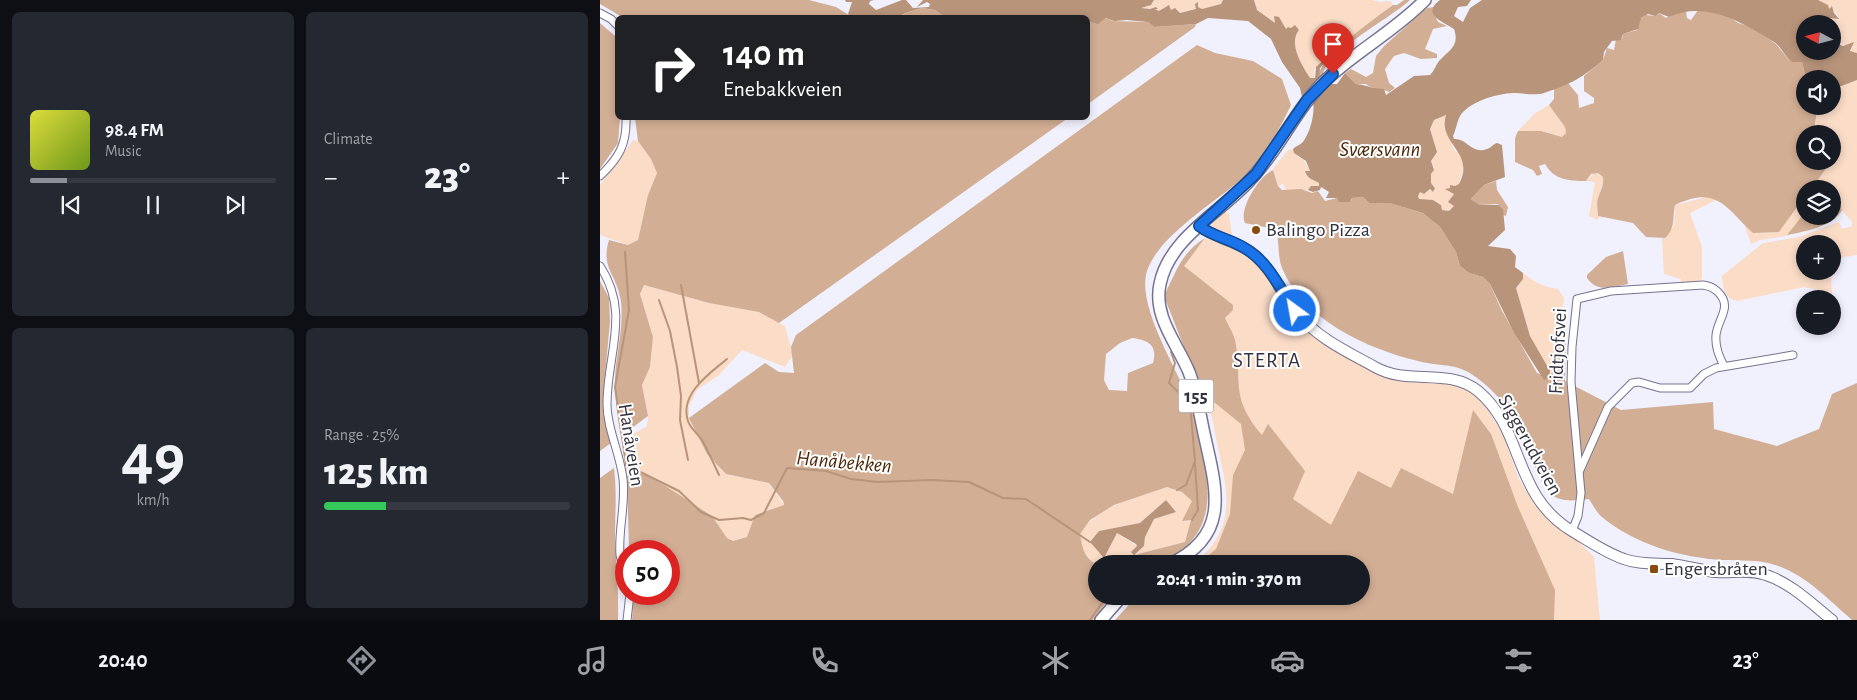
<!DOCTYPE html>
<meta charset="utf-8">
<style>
:root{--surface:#171b24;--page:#242831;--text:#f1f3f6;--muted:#9ea1a6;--line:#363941;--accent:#8c9099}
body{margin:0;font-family:"Alegreya Sans",sans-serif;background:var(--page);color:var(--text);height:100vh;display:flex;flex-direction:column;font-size:19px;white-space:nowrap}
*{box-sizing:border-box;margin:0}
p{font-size:16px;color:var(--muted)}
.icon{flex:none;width:28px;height:28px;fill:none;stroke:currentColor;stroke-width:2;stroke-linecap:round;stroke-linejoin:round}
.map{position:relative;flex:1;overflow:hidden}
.drawer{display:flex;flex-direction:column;gap:12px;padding:12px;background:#0d0f14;width:600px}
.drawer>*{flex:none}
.top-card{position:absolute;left:15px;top:15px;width:475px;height:105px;border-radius:8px;box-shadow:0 2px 8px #0003;background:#202124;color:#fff;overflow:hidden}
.needle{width:32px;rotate:277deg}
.fabs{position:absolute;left:1196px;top:15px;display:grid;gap:10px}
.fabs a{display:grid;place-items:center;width:45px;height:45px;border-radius:50%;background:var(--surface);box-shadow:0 2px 8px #0003;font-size:25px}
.speed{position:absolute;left:15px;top:540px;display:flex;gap:10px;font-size:25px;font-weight:700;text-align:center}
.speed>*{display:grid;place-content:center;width:65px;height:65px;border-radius:50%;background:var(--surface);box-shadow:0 2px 8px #0003;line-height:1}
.speed .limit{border:8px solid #d22;background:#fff;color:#111}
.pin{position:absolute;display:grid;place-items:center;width:42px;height:42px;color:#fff;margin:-51px -21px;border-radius:50% 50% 50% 0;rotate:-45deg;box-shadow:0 0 5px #0007}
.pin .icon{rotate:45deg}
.me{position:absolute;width:55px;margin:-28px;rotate:328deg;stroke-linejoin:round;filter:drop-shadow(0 0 4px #0008)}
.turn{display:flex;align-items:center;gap:18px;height:105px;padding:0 25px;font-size:22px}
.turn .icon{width:65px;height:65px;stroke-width:2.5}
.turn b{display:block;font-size:35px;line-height:42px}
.big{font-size:38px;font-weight:800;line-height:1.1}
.drawer .tile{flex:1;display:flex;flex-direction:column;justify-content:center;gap:8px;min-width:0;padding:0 18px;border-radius:8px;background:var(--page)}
.drawer .dial{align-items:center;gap:0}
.dial b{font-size:65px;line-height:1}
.song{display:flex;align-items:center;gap:15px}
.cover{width:60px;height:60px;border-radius:8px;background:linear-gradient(135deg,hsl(60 70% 55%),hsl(80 70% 35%))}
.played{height:5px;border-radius:2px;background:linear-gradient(90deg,var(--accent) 15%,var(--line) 15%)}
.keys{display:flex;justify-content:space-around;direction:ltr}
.heat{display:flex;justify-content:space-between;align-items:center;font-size:28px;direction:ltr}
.charge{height:8px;border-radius:4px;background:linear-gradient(90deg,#34c759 25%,var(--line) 0)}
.drawer .tiles{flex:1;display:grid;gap:12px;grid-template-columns:repeat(2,1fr)}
.trip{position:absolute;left:488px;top:555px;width:282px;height:50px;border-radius:25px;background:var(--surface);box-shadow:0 2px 8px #0003;font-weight:800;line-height:50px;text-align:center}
.tab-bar{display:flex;height:80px;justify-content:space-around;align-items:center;background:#090b0e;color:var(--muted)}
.tab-bar .icon{width:35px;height:35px}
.tab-bar .selected{color:var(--accent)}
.tab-bar b{font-size:22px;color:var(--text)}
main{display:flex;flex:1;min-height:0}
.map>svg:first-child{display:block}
.green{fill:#fadcc7;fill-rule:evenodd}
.forest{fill:#d2ae94;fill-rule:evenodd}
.water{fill:#b8947b;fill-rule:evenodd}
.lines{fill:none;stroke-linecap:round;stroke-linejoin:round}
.stream{stroke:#b8947b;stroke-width:2}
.minor-casing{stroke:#767390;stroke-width:9}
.secondary-casing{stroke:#767390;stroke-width:12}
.primary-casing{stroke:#767390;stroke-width:14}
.minor{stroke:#fff;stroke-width:7}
.secondary{stroke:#fff;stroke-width:10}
.primary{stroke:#fff;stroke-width:11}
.route-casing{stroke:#114b97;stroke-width:12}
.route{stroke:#1a73e8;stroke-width:9}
.poi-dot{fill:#884a0e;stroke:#fff;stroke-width:2}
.labels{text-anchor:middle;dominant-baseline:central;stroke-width:4;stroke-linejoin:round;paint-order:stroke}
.shield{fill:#fff;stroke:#707079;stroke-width:1}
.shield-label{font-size:19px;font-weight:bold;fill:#33323f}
.poi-label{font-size:20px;fill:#33323f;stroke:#fff;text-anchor:start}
.street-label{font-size:20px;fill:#33323f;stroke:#fff}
.water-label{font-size:21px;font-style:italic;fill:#4c2809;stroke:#fff}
.neighbourhood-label{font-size:21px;letter-spacing:1px;fill:#33323f;stroke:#fff}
</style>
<main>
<section class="drawer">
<div class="tiles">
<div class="tile">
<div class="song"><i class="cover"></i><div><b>98.4 FM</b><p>Music</p></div></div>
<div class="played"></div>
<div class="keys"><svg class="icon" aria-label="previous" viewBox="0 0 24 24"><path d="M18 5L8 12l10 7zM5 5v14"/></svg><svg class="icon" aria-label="pause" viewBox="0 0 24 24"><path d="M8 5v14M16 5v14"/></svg><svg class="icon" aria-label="next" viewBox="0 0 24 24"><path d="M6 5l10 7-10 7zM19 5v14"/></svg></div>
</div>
<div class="tile"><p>Climate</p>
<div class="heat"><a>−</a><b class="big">23°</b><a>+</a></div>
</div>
<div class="tile dial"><b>49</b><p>km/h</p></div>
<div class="tile"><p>Range · 25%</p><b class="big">125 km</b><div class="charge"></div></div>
</div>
</section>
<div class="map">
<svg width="1257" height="620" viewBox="0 0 1257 620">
<rect width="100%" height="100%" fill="#f1f0fd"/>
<g class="green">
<path d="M554,0H623L621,4L602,9L598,7L599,3H597L596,9L580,13L576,9L571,10L569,6L559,11L555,9L558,8L556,7L551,9L541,8L552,4Z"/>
<path d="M654,0H771L780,2L790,1L793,5L729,55L714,69V79L709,78C702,64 688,45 699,30L688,27L686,30L681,22L676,21L675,23L657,10Z"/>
<path d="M1218,0H1257V53L1250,52L1253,46L1238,44L1237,37H1233L1232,24H1221L1220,17L1239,18L1231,6L1229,9Z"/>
<path d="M1257,80V255L1233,259L1232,244H1205V271H1231L1232,293L1204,287L1137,301C1124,298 1123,288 1122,276L1163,243L1199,237L1236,223L1239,222L1242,229L1252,226V222L1242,210L1231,183H1227L1223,189H1211L1227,166L1226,161H1232V134H1213L1218,106H1232L1233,87L1235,89Z"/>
<path d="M949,105L965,127L966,133L962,137L941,131H918L934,114Z"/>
<path d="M846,115L844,121L854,150L859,153L864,163L859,184L855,186L850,185V188L846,189L854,194L851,197L855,206L849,211L842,210L840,204L833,200H820L818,196L820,192L826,193L829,190L834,192L835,186L831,183V174L834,168L831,161L837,152L830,129L834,120Z"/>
<path d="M33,140L38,141L51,159L57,173L48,195L38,241L28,245L0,235V185Z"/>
<path d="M693,149L699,158L703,159L710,171H705L710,179L718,182L719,186H712L708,190H686L683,184L678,186L673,169L688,150Z"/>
<path d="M995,172L1003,177C1004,186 1001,189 998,198C996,203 998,210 998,216L1000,217L997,220L989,216L995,182L986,181Z"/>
<path d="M1205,196V212L1187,236L1160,240L1151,244L1144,224L1153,233L1179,232Z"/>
<path d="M1107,197L1118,199L1090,213L1102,247V278L1100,282L1080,286L1081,279L1064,274L1062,238H1065L1074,225L1075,205Z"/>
<path d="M625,212L629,214L632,235L612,227V224Z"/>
<path d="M606,238L646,253L667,272L683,302L760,364L790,379L855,383L870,390L884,404L903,435L919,479L934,504L952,524L978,541L994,557L1000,620H517L761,596V564H593C608,553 619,539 624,521C631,494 621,464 616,438C605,381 592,325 579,269Z"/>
<path d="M923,273C934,282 943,287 958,289L964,298L955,367L950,374L930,336L916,288L923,279Z"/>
<path d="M44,285L109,303L159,312L185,326L193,355L185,367L142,350L119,375L97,390L89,406V418L125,474L169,483L184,505L155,515L147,537L133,541L127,538L112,516L64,485L43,474L27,476L22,441L47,426L48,416L42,385L50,367L53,337L40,294Z"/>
<path d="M567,487L582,492L593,501L583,521L592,520L585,542L538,554L521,564H496L491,561L482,550L479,534C501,504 534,499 567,487ZM566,500L576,512L554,519L545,537L544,546H537L517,533L513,539L499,531L540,523Z"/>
</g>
<g class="forest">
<path d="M0,0H209L236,7L252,17H22L0,4Z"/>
<path d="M804,0H810C794,16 722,54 723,76L719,78C714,61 778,16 793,5H797Z"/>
<path d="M834,7V13L838,22L847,26L833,29L825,49L837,54V58L821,59L804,53L794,56L785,69L789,83L795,88L789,92C781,88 773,90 766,84H756L745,73L751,69L766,77L773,73L776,56L784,46L827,8Z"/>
<path d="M322,8L335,10L345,17L299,18L305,13Z"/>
<path d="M1098,10H1114L1125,14L1138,23L1152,27L1176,44L1189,60L1202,62L1206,79L1205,106H1218L1213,134H1205V161H1226L1228,166L1211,189H1205V196L1179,232L1153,233C1125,207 1117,185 1075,205C1072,218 1076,228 1065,238L1046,237L1033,223L998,216C998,210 996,203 998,198C1001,189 1004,186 1003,177L998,173L991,174L986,181C969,181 954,180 945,164L939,166L942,174L937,176L933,170L915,162V138L918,131H941L962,137L966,133L965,127L949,105L954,99V89L968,83L978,95L979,108L994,103V98L984,91V76L1003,60L1007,48L1014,50L1016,39H1022L1023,34L1037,30L1040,19L1046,15L1054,16L1059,13L1066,18L1079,11H1086L1087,18L1091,20Z"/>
<path d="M506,18L513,21L548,22L554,27L596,24L595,27L488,104V21L499,23Z"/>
<path d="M0,23L15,36L17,48L18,118H20L18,143L0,169Z"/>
<path d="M597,45L615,53L653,61L682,79L691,105C680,128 664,160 644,177C616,202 559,235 547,271C536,305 577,369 590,402C595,414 597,429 600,442C613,493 616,543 555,563C546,566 532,564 521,564L538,554L585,542L591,520L582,521L592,501L582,492L567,487L514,505L490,520L480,534C482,547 484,558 496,564V596H511L493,620H32L34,594H69V551H29L27,476L43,474L64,485L112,516L127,538L133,541L147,537L155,515L184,505L183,501L169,483L126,474L107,454L89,418L165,363L179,372L194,373L191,347L196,335ZM532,338C548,340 558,345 553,363L528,373L527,391L509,390L504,380L506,354L520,343Z"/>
<path d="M35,118H468L179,323L159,312L109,303L44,285L40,294L53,337L50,367L42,385L48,416L21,436C17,417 15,398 15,379C16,354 24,327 21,302C18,275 0,269 9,240L28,245L38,240L48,195L57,173L51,159L38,141Z"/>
<path d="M673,170L678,186L682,190L701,189L712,193L718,191L725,201L737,198L751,201L752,198L763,197L769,203H789L823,213L840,227L856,252L860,266L869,273L883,277L890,284L901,309L937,373L949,378L955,367L960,333L966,336L965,381L1021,410L1113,402L1114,429L1177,446L1219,429L1232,394L1257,383V620H1252C1229,600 1205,574 1175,565C1157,559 1141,561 1123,560C1082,558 1034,544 1002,517C997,513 993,505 989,499C976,500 963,503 952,495C939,485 928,447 922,431C913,412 897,394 881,381C857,361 845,368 818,361C767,349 703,319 682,268C678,258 679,244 677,234L669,228L645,223C638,209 660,175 673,170Z"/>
<path d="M896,181L897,190L908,207L906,216L903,215V209L898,204L880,205L871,199L884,185Z"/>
<path d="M1230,182L1242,210C1234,226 1204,232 1187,235L1205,212V216H1232V189H1223Z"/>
<path d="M605,238L584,266L633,305V310L625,318C628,325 633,332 635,340C643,382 629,396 662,435L668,424L705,471L693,499L731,525L758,471L791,488L801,468L853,494L873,410L891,434L918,507L955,590L954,620H515L537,596H761V564H598L616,549L630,514L633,475L645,450L641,424L614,402L594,373L564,296C576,272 581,253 605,238Z"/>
<path d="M1023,251L1028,284C1011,287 998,293 987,278V275L1006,257Z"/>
<path d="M0,281L9,298L10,321L3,398L6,426L11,443L0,451Z"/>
<path d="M14,468C17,492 15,514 15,538C16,566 19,592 18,620H0V478Z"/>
</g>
<g class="water">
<path d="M245,0H274L270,1L269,4L276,10L302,0H306L313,8L329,7L330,4L327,2L317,7L323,0H554L551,5L541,8L550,9L556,7L558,9H555L559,11L569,5L571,10L575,8L580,13L596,9L595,4L598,2V7L602,9L621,4L623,0H654L657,10L675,23L674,16L679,17L686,29L688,27L691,28L695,25L699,30C688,44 702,65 710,78H715L716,67L729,55L734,53L720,68L719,79L714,84H737L745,73L756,84C767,85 773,89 784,89L786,95L814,76L830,75C834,71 836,65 839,61C849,50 860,46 854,29C845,22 820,15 840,0H871L867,6L858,7L854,16L863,22L870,8L882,0H1218L1228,5L1229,9L1232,6L1234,13L1239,19L1220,17L1221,24H1217V20L1212,24H1205V51L1223,59L1217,51H1232L1233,37H1237L1238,44L1243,46L1254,42L1250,51L1257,53V80L1234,89L1232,79H1206L1202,62H1192C1185,57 1181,46 1174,42C1143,23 1106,0 1069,17L1059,13L1055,16L1048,14L1041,18L1038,29L1023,34L1021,40L1012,41L1004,52L1003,60C982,78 971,84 944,93C935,96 922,93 913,93C896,94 876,100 864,111C857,117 857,128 853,136L854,139C867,138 872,155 887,149C891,148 893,144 897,143L902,145L905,177L884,185L871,199L880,205H899L903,209L905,230L888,246L910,249L916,256L915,267L923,273V279L916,288L930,336L950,371L949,378L944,380L914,333L890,284L883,277L869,273L860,266L856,252L840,227L823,213L789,203H769L763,197L752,198L750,202H739L737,198H726L729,192L721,187L720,190L713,192L708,190L711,186H719V183C713,179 708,180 705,171H710L706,161L694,153L693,149C696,146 700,145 703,142C711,131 715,113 713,100L702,97L700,88L682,62L671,39L648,21L608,18L596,24L554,27L548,22L527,20L514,21L506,18L498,24L488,21V18L345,17L335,10L322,8L305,13L299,17L252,18L248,14L252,2H246ZM846,115C837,144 876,152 859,184L855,186L850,185V188L845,189L854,194L848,202L854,206L849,211L842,210L841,205L833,200L819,199L818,196L820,192L824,194L830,189L833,192L835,188L831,183V174L834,170L831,161L837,152L830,129L834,120Z"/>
<path d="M566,500L576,512L554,519L545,537L544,546L534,555L531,552L537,546L536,544L517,533L504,558L490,542L499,531L540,523Z"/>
</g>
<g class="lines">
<g class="stream">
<path d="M25,252L29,310L15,387L26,465L79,491L101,512L119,520L143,518L151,520L164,513L187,468L226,471L251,479L278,482L331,480L369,482L403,498L426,499L490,542"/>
<path d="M81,285L99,383"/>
<path d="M59,300L70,331L77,367L81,396L80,420L88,460"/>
<path d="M571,352L575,363L569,383L590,404L595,461L586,485L577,490"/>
<path d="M119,475C114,464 108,451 102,440C98,434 90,428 88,421C79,394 110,373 127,359"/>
<path d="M592,520L598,510L595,464"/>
<path d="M530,564L534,555"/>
<path d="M490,620L507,596"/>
</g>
<g class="minor-casing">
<g id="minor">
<path d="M0,13L11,19L18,26"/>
<path d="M0,176C19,158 27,144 26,118"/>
<path d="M0,266C31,313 7,354 7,404C7,429 20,453 23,479C26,504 18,530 20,555C21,561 24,567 26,573"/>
<path d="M980,470L1008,407L1032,383L1039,382L1060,388H1090L1104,374L1116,368L1193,355"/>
<path d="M972,531L978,516L981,493L971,382L972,347L977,299L1011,291L1103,285C1109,286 1113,287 1118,292C1133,307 1118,318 1116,335C1115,347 1119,356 1124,366"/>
<path d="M27,620L30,594"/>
</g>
</g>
<g class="secondary-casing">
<path id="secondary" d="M599,226C616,239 639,241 655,255C674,272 682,295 697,313C717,338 748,352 775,367C808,386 848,367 878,391C925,430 912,495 972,531C989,541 1006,553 1024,559C1039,565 1056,563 1072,564C1086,566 1101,570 1115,572C1132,573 1150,569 1166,575C1191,583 1212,604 1232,620"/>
</g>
<g class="primary-casing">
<g id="primary">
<path d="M570,564C630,536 617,491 605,438C600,416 597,393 589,372C577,343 553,317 560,284C569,238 621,212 650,180C680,149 696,107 728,78C758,50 796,30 825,0"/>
<path d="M501,620L522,596"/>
</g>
</g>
<use href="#minor" class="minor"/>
<use href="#secondary" class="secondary"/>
<use href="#primary" class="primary"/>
</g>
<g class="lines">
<g class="route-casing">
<path id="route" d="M695,311C679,287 668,260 641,246C627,238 612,236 599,226L656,174L707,100L733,74"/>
</g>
<use href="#route" class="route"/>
</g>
<g class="poi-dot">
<circle cx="656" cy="230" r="5"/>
<rect x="1049" y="564" width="10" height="10" rx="2.5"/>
</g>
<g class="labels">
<rect class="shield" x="578.5" y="379.5" width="35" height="33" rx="4"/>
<g class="shield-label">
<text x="596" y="396">155</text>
</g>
<g class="poi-label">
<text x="666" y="230">Balingo Pizza</text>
<text x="1064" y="569">Engersbråten</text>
</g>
<g class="street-label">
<text transform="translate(958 351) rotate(-87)">Fridtjofsvei</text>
<text transform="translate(31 445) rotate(81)">Hanåveien</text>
<text transform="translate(930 445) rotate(61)">Siggerudveien</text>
</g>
<g class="water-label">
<text x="780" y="149">Sværsvann</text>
<text transform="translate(244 462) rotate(5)">Hanåbekken</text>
</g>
<g class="neighbourhood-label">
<text x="667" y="360">STERTA</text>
</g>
</g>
</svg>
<div class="fabs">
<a><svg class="needle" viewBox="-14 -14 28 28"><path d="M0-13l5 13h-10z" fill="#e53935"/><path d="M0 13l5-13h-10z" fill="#9ea1a6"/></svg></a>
<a><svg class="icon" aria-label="sound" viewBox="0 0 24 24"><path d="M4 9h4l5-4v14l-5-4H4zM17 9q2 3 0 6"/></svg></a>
<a><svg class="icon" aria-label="search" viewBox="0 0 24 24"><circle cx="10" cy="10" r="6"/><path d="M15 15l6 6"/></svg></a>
<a><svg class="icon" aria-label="layers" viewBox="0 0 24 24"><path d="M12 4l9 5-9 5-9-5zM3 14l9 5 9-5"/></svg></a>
<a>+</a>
<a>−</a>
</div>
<div class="speed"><div class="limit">50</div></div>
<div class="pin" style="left:733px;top:74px;background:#d93025"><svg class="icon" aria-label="arrive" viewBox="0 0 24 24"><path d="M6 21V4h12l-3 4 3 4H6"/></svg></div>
<svg class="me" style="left:695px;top:311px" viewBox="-20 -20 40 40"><circle r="17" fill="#1a73e8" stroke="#fff" stroke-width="3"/><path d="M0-11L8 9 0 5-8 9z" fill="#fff"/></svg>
<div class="trip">20:41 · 1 min · 370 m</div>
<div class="top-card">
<div class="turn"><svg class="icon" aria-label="right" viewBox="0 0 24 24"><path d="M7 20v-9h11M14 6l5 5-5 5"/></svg><div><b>140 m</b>Enebakkveien</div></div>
</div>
</div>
</main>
<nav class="tab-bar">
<b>20:40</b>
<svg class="icon selected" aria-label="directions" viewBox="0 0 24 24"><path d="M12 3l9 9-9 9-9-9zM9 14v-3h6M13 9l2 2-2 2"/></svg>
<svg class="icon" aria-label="music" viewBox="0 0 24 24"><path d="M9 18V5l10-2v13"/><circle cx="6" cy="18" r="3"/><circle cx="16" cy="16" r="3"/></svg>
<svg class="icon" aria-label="phone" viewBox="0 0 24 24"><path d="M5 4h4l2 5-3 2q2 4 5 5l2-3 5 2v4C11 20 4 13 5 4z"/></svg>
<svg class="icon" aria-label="climate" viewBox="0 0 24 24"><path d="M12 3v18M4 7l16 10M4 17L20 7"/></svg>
<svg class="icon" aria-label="car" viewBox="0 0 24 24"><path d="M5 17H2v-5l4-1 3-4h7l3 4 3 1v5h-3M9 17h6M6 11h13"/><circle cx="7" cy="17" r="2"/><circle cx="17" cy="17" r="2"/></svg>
<svg class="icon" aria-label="filters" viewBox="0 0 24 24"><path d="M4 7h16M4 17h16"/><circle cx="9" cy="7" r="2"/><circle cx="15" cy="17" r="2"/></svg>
<b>23°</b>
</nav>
